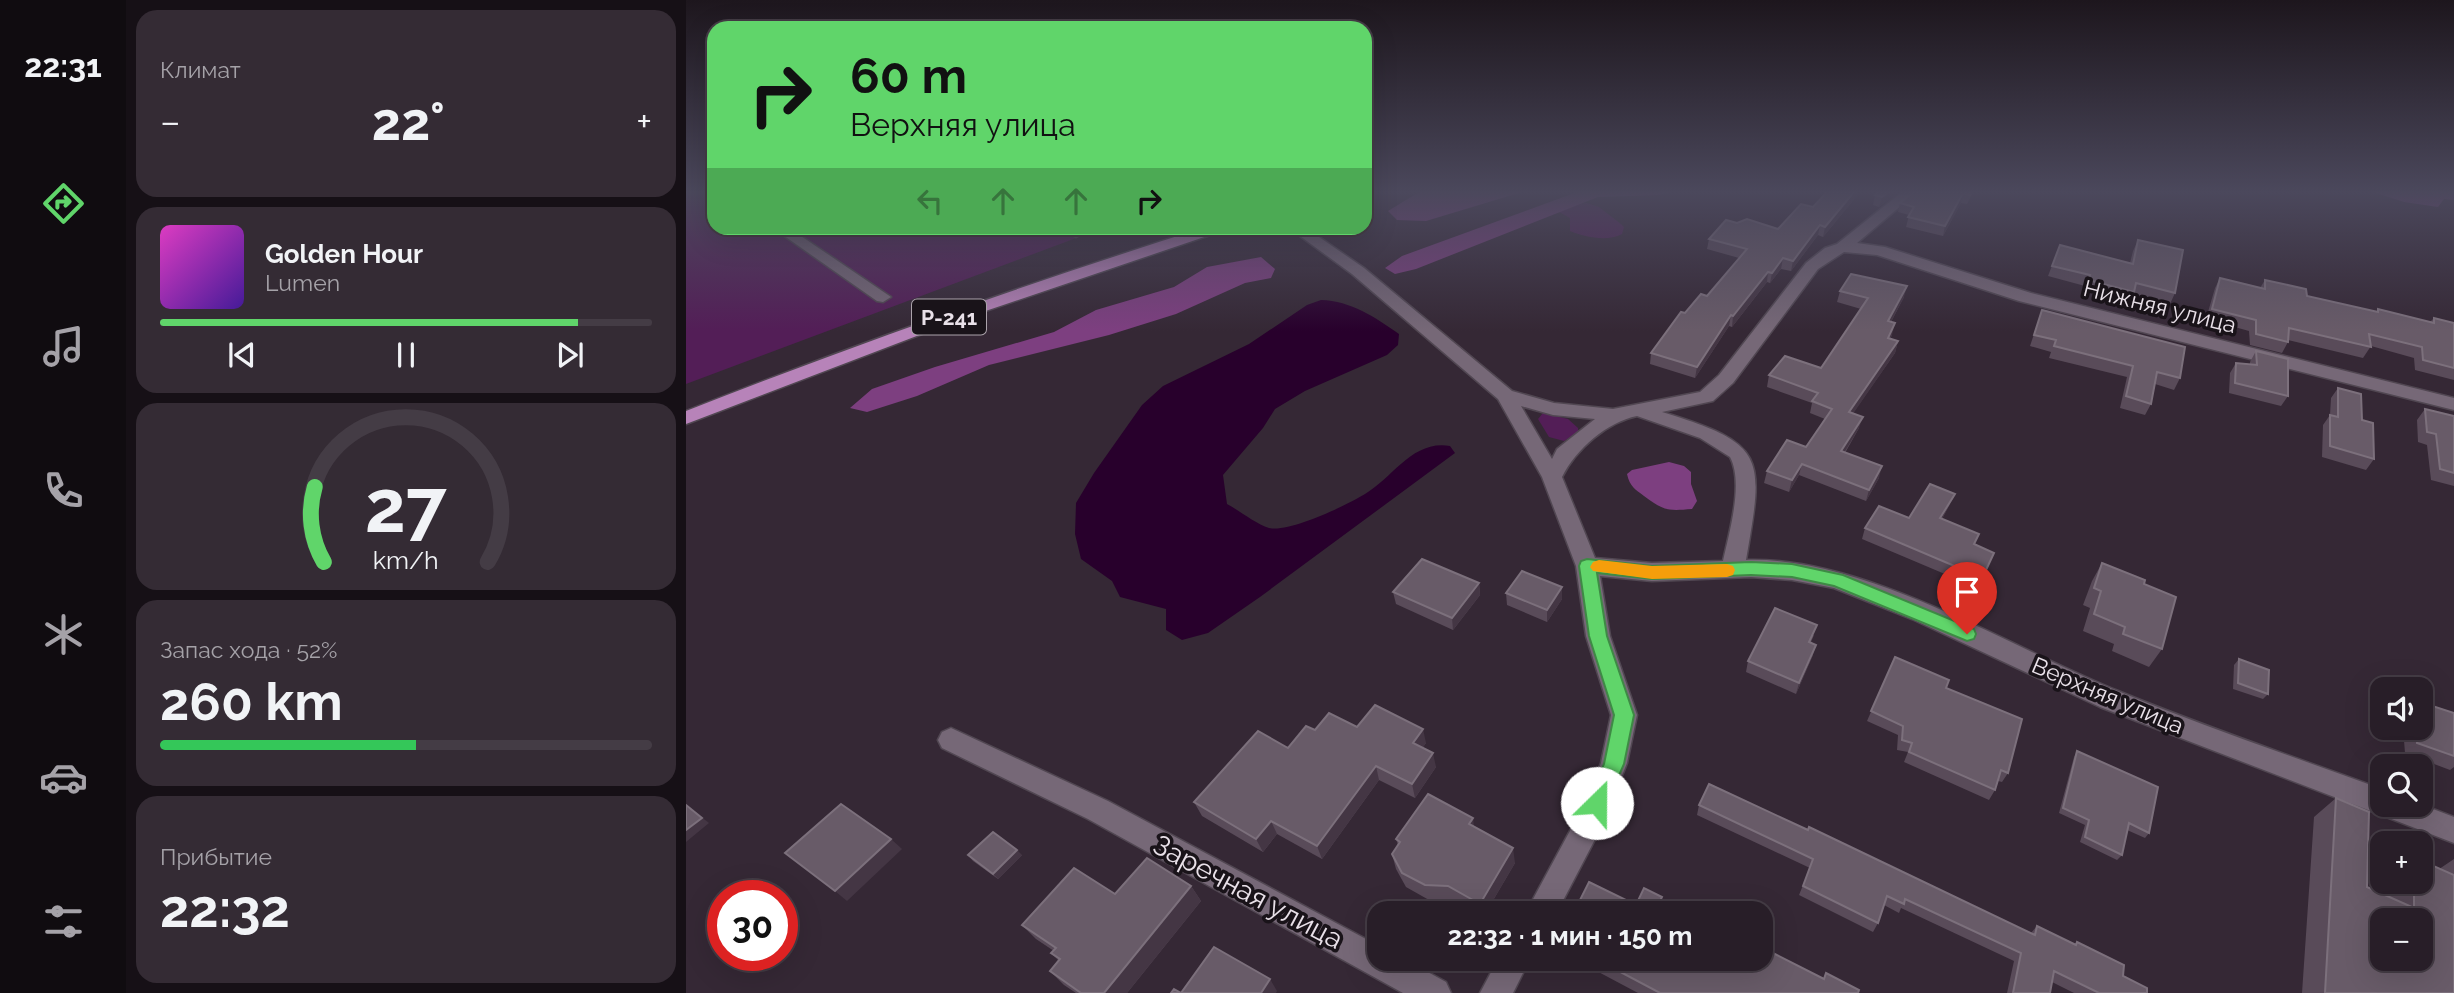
<!DOCTYPE html>
<html lang="ru">
<meta charset="utf-8">
<style>
:root{--surface:#281e28;--page:#342b34;--text:#f1f3f6;--muted:#a5a2a8;--line:#443c45;--accent:#60d56a}
body{margin:0;font-family:Raleway,sans-serif;background:var(--page);color:var(--text);height:100vh;display:flex;flex-direction:column;font-size:26px;white-space:nowrap}
*{box-sizing:border-box;margin:0}
p{font-size:23px;color:var(--muted)}
.icon{flex:none;width:38px;height:38px;fill:none;stroke:currentColor;stroke-width:2;stroke-linecap:round;stroke-linejoin:round}
.map{position:relative;flex:1;overflow:hidden}
.sheet{display:flex;flex-direction:column;gap:10px;padding:10px;background:#161016;width:560px}
.sheet>*{flex:none}
.hud{position:absolute;left:21px;top:21px;width:665px;height:214px;border-radius:21px;box-shadow:0 7px 28px #0002,0 0 0 2px var(--line);background:#60d56a;color:#111;overflow:hidden}
.fabs{position:absolute;left:1684px;top:677px;display:grid;gap:14px}
.fabs a{display:grid;place-items:center;width:63px;height:63px;border-radius:14px;background:var(--surface);box-shadow:0 7px 28px #0002,0 0 0 2px var(--line);font-size:35px}
.speed{position:absolute;left:21px;top:880px;display:flex;gap:14px;font-size:35px;font-weight:700;text-align:center}
.speed>*{display:grid;place-content:center;width:91px;height:91px;border-radius:50%;background:var(--surface);box-shadow:0 7px 28px #0002,0 0 0 2px var(--line);line-height:1}
.speed .limit{border:10px solid #d22;background:#fff;color:#111}
.pin{position:absolute;display:grid;place-items:center;width:60px;height:60px;color:#fff;margin:-72px -30px;border-radius:50% 50% 50% 0;rotate:-45deg;box-shadow:0 0 7px #0007}
.pin .icon{rotate:45deg}
.me{position:absolute;width:77px;margin:-38px;rotate:23deg;stroke-linejoin:round;filter:drop-shadow(0 0 5px #0008)}
.turn{display:flex;align-items:center;gap:24px;height:147px;padding:0 28px;font-size:32px}
.turn .icon{width:91px;height:91px;stroke-width:2.5}
.turn b{display:block;font-size:49px;line-height:60px}
.lanes{display:flex;align-items:center;height:66px;padding:0 28px;background:#0003;justify-content:center;gap:35px;direction:ltr}
.lanes .off{opacity:.35}
.big{font-size:52px;font-weight:700;line-height:1.1}
.sheet .widget{flex:1;display:flex;flex-direction:column;justify-content:center;gap:10px;min-width:0;padding:0 24px;border-radius:21px;background:var(--page)}
.sheet .dial{align-items:center;gap:0}
.dial svg{height:182px;overflow:visible;fill:none;stroke:var(--line);stroke-width:7;stroke-linecap:round;text-anchor:middle}
.dial text{fill:var(--text);stroke:none}
.song{display:flex;align-items:center;gap:21px}
.cover{width:84px;height:84px;border-radius:10px;background:linear-gradient(135deg,hsl(310 70% 55%),hsl(260 70% 35%))}
.played{height:7px;border-radius:4px;background:linear-gradient(90deg,var(--accent) 85%,var(--line) 85%)}
.keys{display:flex;justify-content:space-around;direction:ltr}
.heat{display:flex;justify-content:space-between;align-items:center;font-size:38px;direction:ltr}
.charge{height:10px;border-radius:5px;background:linear-gradient(90deg,#34c759 52%,var(--line) 0)}
.trip{position:absolute;left:681px;top:901px;width:406px;height:70px;border-radius:21px;background:var(--surface);box-shadow:0 7px 28px #0002,0 0 0 2px var(--line);font-weight:700;line-height:70px;text-align:center}
main{display:flex;flex:1;min-height:0}
.menu{display:flex;flex-direction:column;width:126px;justify-content:space-around;align-items:center;background:#100c10;color:var(--muted)}
.menu .icon{width:49px;height:49px}
.menu .active{color:var(--accent)}
.menu b{font-size:32px;color:var(--text)}
.map>svg:first-child{display:block}
.green{fill:#531e57}
.forest{fill:#7d3f80}
.water{fill:#28002c}
.lines{fill:none;stroke-linecap:round;stroke-linejoin:round}
.minor-casing{stroke:#514752;stroke-width:3}
.highway-casing{stroke:#514752;stroke-width:3}
.minor{fill:#766877;fill-rule:evenodd}
.highway{fill:#b783b9;fill-rule:evenodd}
.wall{fill:#594b59}
.shaded-wall{fill:#443644}
.building{fill:#685b68;stroke:#7c707c;stroke-width:2;fill-rule:evenodd}
.route{fill:#60d56a;stroke:#3e8a45;stroke-width:2}
.slow{fill:#f59e0b}
.labels{text-anchor:middle;dominant-baseline:central;stroke-width:7;stroke-linejoin:round;paint-order:stroke}
.shield{fill:#191319;stroke:#aba3ab;stroke-width:2}
.shield-label{font-size:21px;font-weight:bold;fill:#e9e1e9}
.street-label{font-size:23px;fill:#e9e1e9;stroke:#191319}
.near-street-label{font-size:28px;fill:#e9e1e9;stroke:#191319}
</style>
<main>
<nav class="menu">
<b>22:31</b>
<svg class="icon active" aria-label="directions" viewBox="0 0 24 24"><path d="M12 3l9 9-9 9-9-9zM9 14v-3h6M13 9l2 2-2 2"/></svg>
<svg class="icon" aria-label="music" viewBox="0 0 24 24"><path d="M9 18V5l10-2v13"/><circle cx="6" cy="18" r="3"/><circle cx="16" cy="16" r="3"/></svg>
<svg class="icon" aria-label="phone" viewBox="0 0 24 24"><path d="M5 4h4l2 5-3 2q2 4 5 5l2-3 5 2v4C11 20 4 13 5 4z"/></svg>
<svg class="icon" aria-label="climate" viewBox="0 0 24 24"><path d="M12 3v18M4 7l16 10M4 17L20 7"/></svg>
<svg class="icon" aria-label="car" viewBox="0 0 24 24"><path d="M5 17H2v-5l4-1 3-4h7l3 4 3 1v5h-3M9 17h6M6 11h13"/><circle cx="7" cy="17" r="2"/><circle cx="17" cy="17" r="2"/></svg>
<svg class="icon" aria-label="filters" viewBox="0 0 24 24"><path d="M4 7h16M4 17h16"/><circle cx="9" cy="7" r="2"/><circle cx="15" cy="17" r="2"/></svg>
</nav>
<section class="sheet">
<div class="widget"><p>Климат</p>
<div class="heat"><a>−</a><b class="big">22°</b><a>+</a></div>
</div>
<div class="widget">
<div class="song"><i class="cover"></i><div><b>Golden Hour</b><p>Lumen</p></div></div>
<div class="played"></div>
<div class="keys"><svg class="icon" aria-label="previous" viewBox="0 0 24 24"><path d="M18 5L8 12l10 7zM5 5v14"/></svg><svg class="icon" aria-label="pause" viewBox="0 0 24 24"><path d="M8 5v14M16 5v14"/></svg><svg class="icon" aria-label="next" viewBox="0 0 24 24"><path d="M6 5l10 7-10 7zM19 5v14"/></svg></div>
</div>
<div class="widget dial"><svg viewBox="0 0 100 80">
<path d="M14 69A42 42 0 1 1 86 69"/>
<path d="M14 69A42 42 0 0 1 10 36" stroke="#60d56a"/>
<text x="50" y="56" font-size="32" font-weight="700">27</text>
<text x="50" y="72" font-size="11">km/h</text>
</svg></div>
<div class="widget"><p>Запас хода · 52%</p><b class="big">260 km</b><div class="charge"></div></div>
<div class="widget"><p>Прибытие</p><b class="big">22:32</b></div>
</section>
<div class="map">
<svg width="1768" height="993" viewBox="0 0 1768 993">
<rect width="100%" height="100%" fill="#352835"/>
<g class="green">
<path d="M0,192H28V228H417L0,384Z"/>
<path d="M901,203L913,207L935,224L938,227L936,234C921,242 899,237 884,231V218L873,212L890,204Z"/>
<path d="M857,413L882,419L892,428V432L878,441L863,437L852,419Z"/>
</g>
<g class="forest">
<path d="M733,192H836L740,221L711,220L702,211Z"/>
<path d="M891,192H986L972,195L912,197L730,269L709,274L699,268L716,256Z"/>
<path d="M1687,192H1767L1768,200L1758,199L1752,207L1718,202Z"/>
<path d="M575,257L589,269L585,278L559,283L490,314L423,335L303,365L231,396L181,412L164,408L186,389L249,367L368,332L410,310L488,287L521,267Z"/>
<path d="M983,462L998,466L1005,472V484L1011,501L1006,509C982,511 978,511 958,496C949,489 944,487 941,474L946,470Z"/>
</g>
<path class="water" d="M635,300C665,301 689,317 713,334L712,345L701,355L619,391L589,409L577,428L537,475L541,504C554,511 570,524 583,528C603,533 661,505 679,494C708,477 726,440 764,446L769,453L574,597L522,633L496,640L480,630V609L434,597L426,581L395,559L389,534L390,503L408,473L456,405L477,386L563,344L621,305Z"/>
<g class="lines">
<g class="minor-casing">
<g id="minor">
<path d="M1216,192H1231L1171,243L1199,247L1345,293L1768,398V410L1333,301L1191,255L1158,252L1132,269L1047,383L1027,401L976,412C1081,444 1078,456 1060,560C1179,556 1323,647 1432,691C1519,727 1608,757 1696,789V805L1734,804L1768,817V843L1414,707L1226,619L1148,588L1106,580L1065,577L966,581L914,576L924,636L951,715L941,763L917,824L870,914H839L892,816L915,763L925,715L900,636L890,566L856,477L812,399L666,274L603,228H620L678,268L826,391L868,403L927,409L1014,392L1033,375L1120,263L1139,248L1151,244ZM835,406L867,415L909,419L871,449L866,459ZM951,416L1014,438L1044,457C1058,483 1043,533 1037,561L966,563L909,558L876,477C890,449 921,422 951,416Z"/>
<path d="M87,228H103L205,297L197,302L191,301Z"/>
<path d="M375,228H393L398,232L390,237L377,231Z"/>
<path d="M265,728L422,801L693,946V959H718L760,982L765,993H717L402,819L256,748L252,740L256,732Z"/>
<path d="M812,959H844L827,993H794Z"/>
</g>
</g>
<g class="highway-casing">
<path id="highway" d="M517,228H539L536,231L270,321L0,424V411C170,344 343,283 517,228Z"/>
</g>
<use href="#minor" class="minor"/>
<use href="#highway" class="highway"/>
</g>
<g class="wall">
<path d="M1141,192H1174L1137,237L1132,235L1105,271L1095,269L1084,283L1081,282L1046,327L1043,326L1009,378L964,364L965,353L999,313L1021,296L1053,258L1021,249L1023,239L1051,223L1092,229L1127,207Z"/>
<path d="M1213,192L1193,207L1187,205L1189,195Z"/>
<path d="M1287,192L1281,204L1275,203L1257,236L1220,227L1223,215L1212,212L1214,203Z"/>
<path d="M1452,240L1489,293L1484,304L1447,294L1443,303L1398,291L1399,286L1362,276L1374,245L1444,263L1447,251Z"/>
<path d="M1534,278L1574,288L1579,280L1621,296L1690,312L1692,309L1744,322L1748,318L1768,323V380L1729,370L1728,358L1685,346L1677,358L1602,340V342L1596,353L1564,345L1563,331L1520,319L1529,288Z"/>
<path d="M1154,291L1218,297L1205,322L1206,335L1204,339L1212,341L1209,353L1167,413L1173,428L1159,453L1193,478L1180,501L1113,475L1103,492L1078,483L1081,471L1120,447L1139,419L1124,413L1126,403L1081,387L1083,375L1135,368L1175,309L1151,302Z"/>
<path d="M1356,310L1494,378L1488,390L1469,384L1465,404L1459,415L1434,408L1441,377L1363,358L1365,352L1344,346Z"/>
<path d="M1570,351L1602,396L1595,406L1543,393L1544,373L1550,363L1564,364V362Z"/>
<path d="M1652,388L1676,420L1688,459L1680,470L1636,457L1637,425L1644,415L1645,398Z"/>
<path d="M1739,409L1768,416V486L1745,480L1741,445L1732,442L1731,420Z"/>
<path d="M1264,504L1256,519L1288,544L1308,553L1281,610L1263,602L1273,580L1176,539L1179,528L1223,518Z"/>
<path d="M1416,563L1458,584L1476,649L1463,667L1426,651L1428,644L1397,631L1404,608L1397,605L1406,581Z"/>
<path d="M793,583L794,595L767,630L710,604L707,592Z"/>
<path d="M820,593L876,599L861,622L821,605Z"/>
<path d="M1128,635L1125,642L1127,655L1110,694L1060,672L1062,661Z"/>
<path d="M1209,657L1322,773L1316,782L1312,781L1309,790L1303,800L1218,762L1222,752L1211,750L1212,735L1181,721Z"/>
<path d="M1553,659L1582,694L1577,699L1547,689L1548,665Z"/>
<path d="M1768,713V767L1764,770L1719,753L1717,728H1734Z"/>
<path d="M671,727L740,743L737,747L750,767L729,798L693,780L636,859L591,834L577,852L516,816L508,802L602,748L629,730Z"/>
<path d="M1391,751L1463,833L1459,838L1441,830L1436,855L1431,860L1394,842L1399,825L1373,813L1388,757Z"/>
<path d="M1650,798L1681,887L1703,897V882H1734L1768,859V993H1616L1628,817Z"/>
<path d="M1013,805L1345,933L1351,926L1389,944L1391,942L1461,993H1388L1366,982L1364,993H1321L1328,961L1215,908L1213,913L1198,905L1192,923L1187,932L1113,895L1124,868L1011,815Z"/>
<path d="M788,827L829,863L799,914H788L765,900H743L720,887L710,869L706,854L712,845L710,839Z"/>
<path d="M282,855H336L312,879L287,861Z"/>
<path d="M505,886L515,901L441,993H390L378,985L364,971L373,961L365,953L368,951L350,939L336,925L429,894Z"/>
<path d="M1083,957L1138,978L1140,973L1172,993H952L905,968V959H1074Z"/>
</g>
<g class="shaded-wall">
<path d="M1168,192H1174L1137,237L1139,227Z"/>
<path d="M1203,192H1213L1193,207L1196,197Z"/>
<path d="M1277,193L1275,203L1257,236L1259,226Z"/>
<path d="M1134,225L1132,235L1105,271L1107,261Z"/>
<path d="M1097,258L1095,269L1084,283L1086,273Z"/>
<path d="M1082,272L1081,282L1046,327L1047,316Z"/>
<path d="M1221,286L1218,297L1199,333L1202,321Z"/>
<path d="M1045,315L1043,326L1009,378L1011,367Z"/>
<path d="M1209,323L1206,335L1199,350L1202,338Z"/>
<path d="M1212,341L1209,353L1160,424L1163,412Z"/>
<path d="M1177,417L1173,428L1152,463L1155,451Z"/>
<path d="M1116,464L1113,475L1103,492L1106,480Z"/>
<path d="M1196,466L1193,478L1180,501L1183,490Z"/>
<path d="M1269,494L1264,504L1250,529L1254,518Z"/>
<path d="M793,583L794,595L767,630L766,618Z"/>
<path d="M876,587V599L861,622V610Z"/>
<path d="M1130,645L1127,655L1110,694L1113,683Z"/>
<path d="M737,729L740,743L730,757L727,743Z"/>
<path d="M747,753L750,767L729,798L726,784Z"/>
<path d="M690,766L693,780L636,859L631,846Z"/>
<path d="M0,805L23,823L0,842Z"/>
<path d="M787,818L789,834L783,824Z"/>
<path d="M585,821L591,834L577,852L570,839Z"/>
<path d="M205,839L216,849L161,901L149,891Z"/>
<path d="M827,848L829,863L799,914H795L794,904Z"/>
<path d="M331,850L336,855L312,879L307,874Z"/>
<path d="M505,886L515,901L441,993H418Z"/>
<path d="M584,979L591,991L590,993H575Z"/>
</g>
<g class="building">
<path d="M1141,192H1168L1139,227L1134,225L1107,261L1097,258L1086,273L1082,272L1047,316L1045,315L1011,367L965,353L995,312L999,313L1015,294L1021,296L1061,249L1023,239L1040,220L1051,223L1061,219L1092,229L1115,204L1127,207Z"/>
<path d="M1193,192H1203L1196,197L1189,195Z"/>
<path d="M1227,192H1286L1284,195L1277,193L1259,226L1222,217L1228,207L1214,203Z"/>
<path d="M1452,240L1497,250L1489,293L1450,283L1448,292L1402,280L1404,275L1366,266L1374,245L1447,264Z"/>
<path d="M1165,274L1221,286L1202,321L1209,323L1202,338L1212,341L1163,412L1177,417L1155,451L1196,466L1183,490L1116,464L1106,480L1081,471L1101,440L1120,447L1146,409L1126,401L1132,393L1083,375L1099,356L1135,368L1182,298L1154,291Z"/>
<path d="M1534,278L1579,289V280L1620,289L1621,296L1692,312V309L1748,323V318L1768,323V368L1737,360L1736,347L1683,334L1685,347L1603,328L1602,342L1570,334V320L1526,309Z"/>
<path d="M1356,310L1499,347L1494,378L1471,372L1465,404L1440,396L1447,366L1368,346L1370,340L1348,335Z"/>
<path d="M1570,351L1602,359V396L1549,383L1550,363L1571,365Z"/>
<path d="M1652,388L1675,394L1676,420L1687,423L1688,459L1644,446V415L1652,417Z"/>
<path d="M1739,409L1768,416V473L1754,469L1750,434L1741,432Z"/>
<path d="M1244,484L1269,494L1254,518L1293,534L1288,544L1308,553L1286,600L1267,592L1278,570L1179,528L1193,506L1223,518Z"/>
<path d="M736,559L793,583L766,618L707,592Z"/>
<path d="M1416,563L1459,580L1458,584L1490,597L1476,649L1437,634L1439,627L1408,614L1415,591L1408,588Z"/>
<path d="M836,571L876,587L861,610L820,593Z"/>
<path d="M1089,608L1131,625L1123,642L1130,645L1113,683L1062,661Z"/>
<path d="M1209,657L1263,680L1260,688L1336,719L1322,773L1315,770L1309,790L1223,752L1226,743L1216,740L1217,726L1185,711Z"/>
<path d="M1553,659L1583,670L1582,694L1552,683Z"/>
<path d="M1734,702L1768,713V756L1731,743L1730,728H1734Z"/>
<path d="M689,705L737,729L727,743L747,753L726,784L690,766L631,846L585,821L570,839L508,802L572,731L602,748L620,726L629,730L643,713L671,727Z"/>
<path d="M1391,751L1472,787L1463,833L1443,823L1436,855L1399,837L1403,820L1377,808Z"/>
<path d="M1023,784L1122,830L1123,827L1349,935L1351,926L1390,945L1391,942L1438,965L1437,976L1461,988V993H1413L1368,971L1364,993H1327L1335,953L1219,899L1218,904L1201,896L1192,923L1117,886L1127,859L1013,805Z"/>
<path d="M742,794L787,818L783,824L827,848L794,904L762,886L739,885L716,873L706,854L714,842L710,839Z"/>
<path d="M1650,798L1683,812L1681,887L1728,908V882H1734V860L1768,875V993H1639ZM1696,920H1734V959H1696Z"/>
<path d="M155,804L205,839L149,891L99,853Z"/>
<path d="M0,805L16,818L0,830Z"/>
<path d="M307,832L331,850L307,874L282,855Z"/>
<path d="M461,858L505,886L418,993H395L364,971L374,959L365,953L370,948L336,925L388,868L429,894Z"/>
<path d="M903,882L950,905L958,888L976,897L973,903L994,914H887Z"/>
<path d="M528,947L584,979L575,993H495Z"/>
<path d="M1085,952L1138,979L1140,973L1173,990L1172,993H974L910,959H1074V953L1083,957Z"/>
<path d="M488,989L495,993H485Z"/>
</g>
<linearGradient id="sky" x2="0" y2="1"><stop stop-color="#1d161d"/><stop offset="0.58" stop-color="#4b485c"/><stop offset="1" stop-color="#4b485c" stop-opacity="0"/></linearGradient>
<rect width="1768" height="331" fill="url(#sky)"/>
<path class="route" d="M901,559L966,566L1065,562L1106,564L1157,575L1288,629L1290,634L1288,639L1281,641L1148,586L1106,577L1065,575L966,579L911,573L921,636L948,715L938,764L918,810L911,813L904,810L901,803L918,764L928,715L903,636L893,566L895,561Z"/>
<path class="slow" d="M913,560L966,566L1041,564L1047,566L1049,570L1047,575L1041,577L966,579L907,571L904,567L907,562Z"/>
<g class="labels">
<rect class="shield" x="226" y="299.5" width="74" height="35" rx="5"/>
<g class="shield-label">
<text x="263" y="317">Р-241</text>
</g>
<g class="street-label">
<text transform="translate(1474 306) rotate(14)">Нижняя улица</text>
<text transform="translate(1422 695) rotate(23)">Верхняя улица</text>
</g>
<g class="near-street-label">
<text transform="translate(562 892) rotate(28)">Заречная улица</text>
</g>
</g>
</svg>
<div class="fabs">
<a><svg class="icon" aria-label="sound" viewBox="0 0 24 24"><path d="M4 9h4l5-4v14l-5-4H4zM17 9q2 3 0 6"/></svg></a>
<a><svg class="icon" aria-label="search" viewBox="0 0 24 24"><circle cx="10" cy="10" r="6"/><path d="M15 15l6 6"/></svg></a>
<a>+</a>
<a>−</a>
</div>
<div class="speed"><div class="limit">30</div></div>
<div class="pin" style="left:1281px;top:634px;background:#d93025"><svg class="icon" aria-label="arrive" viewBox="0 0 24 24"><path d="M6 21V4h12l-3 4 3 4H6"/></svg></div>
<svg class="me" style="left:911px;top:803px" viewBox="-20 -20 40 40"><circle r="19" fill="#fff"/><path d="M0-13L10 11 0 6-10 11z" fill="#60d56a"/></svg>
<div class="trip">22:32 · 1 мин · 150 m</div>
<div class="hud">
<div class="turn"><svg class="icon" aria-label="right" viewBox="0 0 24 24"><path d="M7 20v-9h11M14 6l5 5-5 5"/></svg><div><b>60 m</b>Верхняя улица</div></div>
<div class="lanes"><svg class="icon off" aria-label="left" viewBox="0 0 24 24"><path d="M17 20v-9H6M10 6l-5 5 5 5"/></svg><svg class="icon off" aria-label="ahead" viewBox="0 0 24 24"><path d="M12 20V5M6 11l6-6 6 6"/></svg><svg class="icon off" aria-label="ahead" viewBox="0 0 24 24"><path d="M12 20V5M6 11l6-6 6 6"/></svg><svg class="icon" aria-label="right" viewBox="0 0 24 24"><path d="M7 20v-9h11M14 6l5 5-5 5"/></svg></div>
</div>
</div>
</main>
